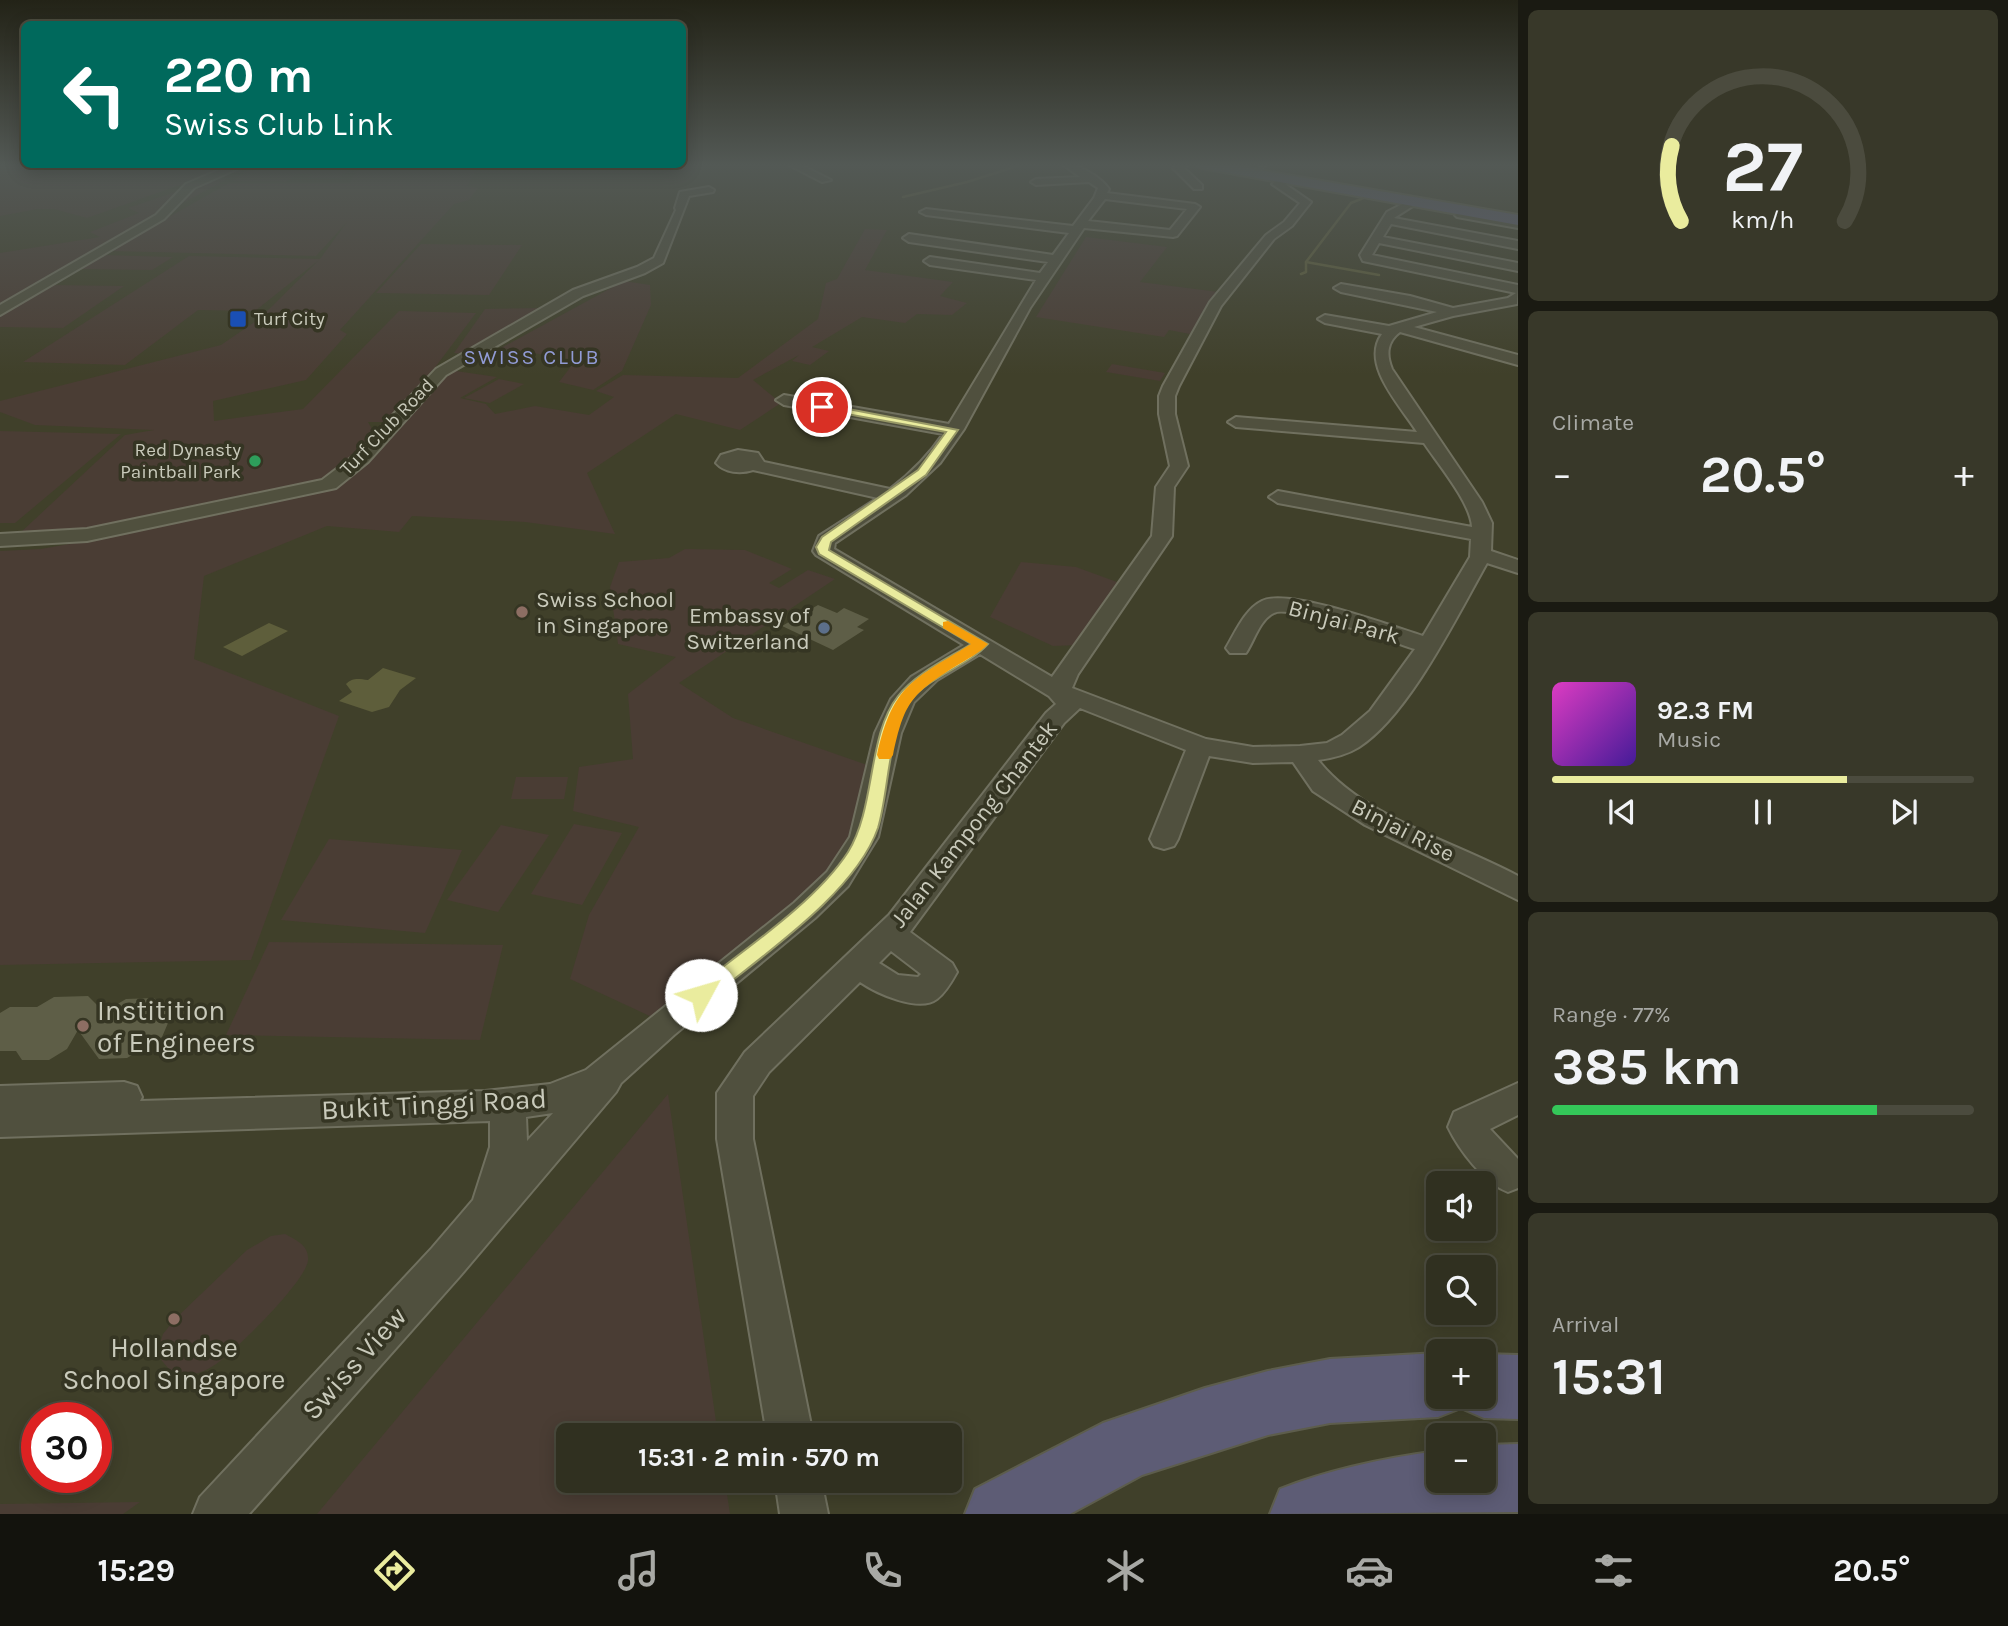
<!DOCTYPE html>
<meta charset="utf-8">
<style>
:root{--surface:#303020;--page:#383829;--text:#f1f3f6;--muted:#a8a9a5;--line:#4b4b3e;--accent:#eaec9e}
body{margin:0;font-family:Karla,sans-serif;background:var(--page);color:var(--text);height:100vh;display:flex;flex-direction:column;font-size:26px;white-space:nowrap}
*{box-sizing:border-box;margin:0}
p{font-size:23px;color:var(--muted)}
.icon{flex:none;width:38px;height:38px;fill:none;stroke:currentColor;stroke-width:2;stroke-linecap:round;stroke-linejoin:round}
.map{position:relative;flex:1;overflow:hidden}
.details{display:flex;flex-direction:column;gap:10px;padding:10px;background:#1a1a12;width:490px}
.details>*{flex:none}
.guide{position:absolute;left:21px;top:21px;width:665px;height:147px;border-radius:10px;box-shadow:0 4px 18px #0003,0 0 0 2px var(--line);background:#00695c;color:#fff;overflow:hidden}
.fabs{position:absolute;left:1426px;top:1171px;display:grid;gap:14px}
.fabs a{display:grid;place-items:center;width:70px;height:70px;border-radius:10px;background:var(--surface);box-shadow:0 4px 18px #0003,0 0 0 2px var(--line);font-size:35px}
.speed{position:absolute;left:21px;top:1402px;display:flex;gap:14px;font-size:35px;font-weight:700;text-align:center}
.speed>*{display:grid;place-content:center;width:91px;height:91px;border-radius:50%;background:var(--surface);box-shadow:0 4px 18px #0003,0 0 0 2px var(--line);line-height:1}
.speed .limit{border:10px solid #d22;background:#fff;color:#111}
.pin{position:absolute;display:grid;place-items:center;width:60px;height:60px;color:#fff;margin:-30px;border:4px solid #fff;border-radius:50%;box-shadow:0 2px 7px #0007}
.me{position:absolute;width:77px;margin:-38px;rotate:51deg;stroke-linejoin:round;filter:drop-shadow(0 0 5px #0008)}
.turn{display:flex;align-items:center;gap:24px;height:147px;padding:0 28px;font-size:32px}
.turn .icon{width:91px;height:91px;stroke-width:2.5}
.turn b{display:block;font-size:49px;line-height:60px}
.big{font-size:52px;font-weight:700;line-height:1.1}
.details .tile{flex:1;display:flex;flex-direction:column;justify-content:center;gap:10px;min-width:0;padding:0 24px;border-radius:10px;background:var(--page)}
.details .dial{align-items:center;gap:0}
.dial svg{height:182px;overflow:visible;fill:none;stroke:var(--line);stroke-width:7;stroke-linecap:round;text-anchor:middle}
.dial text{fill:var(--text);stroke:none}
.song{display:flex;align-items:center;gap:21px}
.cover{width:84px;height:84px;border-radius:10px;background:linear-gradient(135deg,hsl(310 70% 55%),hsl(260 70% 35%))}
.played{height:7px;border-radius:4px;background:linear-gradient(90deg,var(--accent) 70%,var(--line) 70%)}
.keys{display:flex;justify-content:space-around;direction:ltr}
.heat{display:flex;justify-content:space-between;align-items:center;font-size:38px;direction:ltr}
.charge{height:10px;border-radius:5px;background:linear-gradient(90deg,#34c759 77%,var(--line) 0)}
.trip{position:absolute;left:556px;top:1423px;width:406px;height:70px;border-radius:10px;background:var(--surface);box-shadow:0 4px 18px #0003,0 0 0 2px var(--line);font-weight:700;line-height:70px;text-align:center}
.tabs{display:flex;height:112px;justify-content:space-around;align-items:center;background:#13130d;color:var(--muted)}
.tabs .icon{width:49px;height:49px}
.tabs .on{color:var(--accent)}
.tabs b{font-size:32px;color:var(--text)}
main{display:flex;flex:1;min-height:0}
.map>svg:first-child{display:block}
.green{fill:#4a3d34}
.water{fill:#5e5e3b}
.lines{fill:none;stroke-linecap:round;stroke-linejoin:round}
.stream{stroke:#5e5e3b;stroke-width:2.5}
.building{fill:#5e5e47}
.minor-casing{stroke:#70705f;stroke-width:4}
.highway-casing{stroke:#5d5d4c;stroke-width:4}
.minor{fill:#50503e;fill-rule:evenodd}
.highway{fill:#5d5c75;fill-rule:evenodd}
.route{fill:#eaec9e;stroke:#989967;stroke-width:2}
.slow{fill:#f59e0b}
.transit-dot{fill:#1a4fb4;stroke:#353523;stroke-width:2.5}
.leisure-dot{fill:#2e9e5b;stroke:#353523;stroke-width:2.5}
.education-dot{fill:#8d6e63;stroke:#353523;stroke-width:2.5}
.service-dot{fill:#5c6f8a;stroke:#353523;stroke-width:2.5}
.labels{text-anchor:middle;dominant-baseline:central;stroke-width:7;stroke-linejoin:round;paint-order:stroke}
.far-poi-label{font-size:19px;fill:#c9cabb;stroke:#353523;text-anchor:start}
.far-street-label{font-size:19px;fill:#c9cabb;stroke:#353523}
.far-neighbourhood-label{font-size:21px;letter-spacing:2px;fill:#919bd5;stroke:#353523}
.poi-label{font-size:23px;fill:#c9cabb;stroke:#353523;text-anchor:start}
.street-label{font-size:23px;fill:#c9cabb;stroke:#353523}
.near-poi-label{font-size:28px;fill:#c9cabb;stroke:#353523;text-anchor:start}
.near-street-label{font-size:28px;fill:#c9cabb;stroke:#353523}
</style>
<main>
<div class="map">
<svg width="1518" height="1514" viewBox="0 0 1518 1514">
<rect width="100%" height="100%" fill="#40402a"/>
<g class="green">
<path d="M14,164H24L236,165L87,218L54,209H38L0,216V167Z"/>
<path d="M326,164L355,166L339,178H308L312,174H297L286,182L232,181L257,165Z"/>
<path d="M361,165H479L467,186L478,188L469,200L454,204L340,330L347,334L306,380L213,401L214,421L303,409L399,311L476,313L394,422H368L373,431L371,441L325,482L267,491L172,515L81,532L19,534L125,435L154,430L35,425L0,412V401L221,345L259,319L319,260L255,311L198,310L125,365L23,362L189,256L320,259L347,222L316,256L109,251L229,183H349Z"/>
<path d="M214,179H227L96,250L0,307V253L100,237L90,232L139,213L128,208Z"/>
<path d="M865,229L887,230L865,270L953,282L940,296L967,303L952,315L917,314L905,323L862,317L812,347L829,351L810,365L792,361L799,355L753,380L781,403L740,430L676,414L587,473L615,534L525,522L412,516L399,532L327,526L204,576L194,659L339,716L251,960L0,965V551L41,549L120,535L230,506L331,489L378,447L449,370L497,377L460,398L486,404L495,414L535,406L589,415L614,397L596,391L623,375L738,378L818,319L826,283L837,279Z"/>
<path d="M1086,237L1167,247L1140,282L1219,292L1190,334L1169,330L1164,337L1036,317Z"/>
<path d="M421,244L522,245L489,295L376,293Z"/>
<path d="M102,255L173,257L152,270L79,269Z"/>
<path d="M624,281L650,285L651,305L622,371L593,390L559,382L576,360L501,348Z"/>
<path d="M48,285L124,286L63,328L0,327V314Z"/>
<path d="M545,308L461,354L454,353L485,309Z"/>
<path d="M1112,364L1165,373L1160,381L1106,372Z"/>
<path d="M499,379L524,384L490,403L464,398Z"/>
<path d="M0,431L121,434L15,523H0Z"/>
<path d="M685,549L745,550L792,569L769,583L779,588L808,570L835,579L679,683L733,718L873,767L857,835L816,890L654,1018L570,979L589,915L639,827L573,811L579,767L633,759L628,694L676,657L618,644L610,587L619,562L669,558Z"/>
<path d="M1021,562L1076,567L1117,582L1080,645L1053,646L990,617Z"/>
<path d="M516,777H568L564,799H511Z"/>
<path d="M574,824L622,833L582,905L531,894Z"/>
<path d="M501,825L549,835L498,912L447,900Z"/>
<path d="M329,839L462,850L425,933L281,920Z"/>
<path d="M269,942L503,945L480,1040L226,1035Z"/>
<path d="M668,1094L718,1435H569V1480L725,1481L730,1514H317Z"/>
<path d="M285,1234C296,1240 309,1245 308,1260C307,1280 238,1348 220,1361C210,1369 198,1375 185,1375C171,1375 163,1363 157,1353L163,1334L175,1319L247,1250L271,1236Z"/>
<path d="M140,1502L123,1514H0V1504Z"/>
</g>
<g class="water">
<path d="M269,623L288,631L242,656L223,647Z"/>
<path d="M383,668L416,678L400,690L389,707L372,712L339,701L352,692L346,684C353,677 359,679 368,680Z"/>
</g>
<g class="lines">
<g class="stream">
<path d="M903,197L967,182L1024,164"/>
<path d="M1306,262L1379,275"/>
<path d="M1301,274L1306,272V262L1351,203L1366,197"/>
</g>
</g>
<g class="building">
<path d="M818,605L837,613L844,608L869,619L857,627L864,630L833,650L782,626Z"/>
<path d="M88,996L104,1012L126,999L154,998L171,1016L162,1037L127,1058L99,1059L78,1030L67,1049L49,1060H22L16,1051H0V1013L10,1007H37L54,997Z"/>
</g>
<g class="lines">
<g class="minor-casing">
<g id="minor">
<path d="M233,164H248L194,188L164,219L0,315V305L156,215L186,184Z"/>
<path d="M787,164H799L831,180L822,182Z"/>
<path d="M1062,164C1078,163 1101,177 1109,189L1107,193L1195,204L1200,207L1177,236L1173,237L1084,228L1030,308L964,429L940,463L906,495L835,543L834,549L1052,677L1152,536L1156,487L1170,466L1159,414V396L1163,386L1210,302L1266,235L1284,222L1300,203L1272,184L1283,177H1291V181L1285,184L1311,202L1292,226L1274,239L1221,306L1179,386L1175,396V414L1188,466L1174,487L1172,536L1078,674L1072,688L1206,739L1253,747L1300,746L1327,743L1342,735L1370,711L1415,649C1393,642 1289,604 1274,613C1260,619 1254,641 1246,653H1230L1226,648C1235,633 1245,609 1262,601C1289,588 1391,626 1423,636L1470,557L1471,539L1278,503L1269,497L1278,491L1472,527C1471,503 1438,464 1424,443L1236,427L1228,422L1236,417L1417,432C1400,405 1360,364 1382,334L1325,323L1318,319L1325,315L1389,326L1437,312L1341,292L1334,288L1341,284L1410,296L1453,308L1508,298L1516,293L1363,261L1360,255L1387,212L1410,200L1419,202L1394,218L1518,241V249L1391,224L1383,237L1518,263V271L1379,243L1372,255L1518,285L1517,304L1453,316L1414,327L1518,355V365L1400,332C1387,342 1386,354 1392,369L1482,502L1492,523L1491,551L1518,560V573L1487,563C1457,616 1409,715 1359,747C1346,755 1333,758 1318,760C1362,817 1455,842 1518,876V900L1365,825L1313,791L1293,762L1253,763L1209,756L1178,839L1174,846L1164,849L1154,846L1150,839L1186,750L1080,708L1064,723L910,932L952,963L957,972C952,981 945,993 937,999C919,1013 876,993 860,982L769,1072L753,1096V1139L813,1435H767L717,1139V1093L745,1052L889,915L1046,713L1056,704L1049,696L980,654L937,680L914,702L901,733L878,837L848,886L815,918L674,1035L621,1083L616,1092L460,1276L249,1514H193L200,1497L432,1248L473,1200L490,1147V1121L0,1137V1086L124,1082L137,1086L142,1097L140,1101L485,1091L550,1084L586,1070L794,903L827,872L850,837L875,733L891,699L911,677L964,645L816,555L813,551L819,536L878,498L753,470C741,474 725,473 716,463L721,455L738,450L758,453L764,462L890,489C911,473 929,455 943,434L784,405L776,400L784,395L949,424L1036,280L930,265L924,261L930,257L1040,273L1048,262L909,242L903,238L909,234L1053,255L1069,233L926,215L920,212L926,209L1073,226L1094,198L1098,188L1089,182L1036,185L1031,182L1036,179L1080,177ZM1105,199L1187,209L1170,230L1088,221ZM891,951L921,974L918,977L898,975L879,963ZM553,1113L527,1141L526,1117Z"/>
<path d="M1178,164H1189L1184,168L1202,185V189H1194L1173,168Z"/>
<path d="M1257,164H1268L1263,167Z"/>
<path d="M709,187L714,190L713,192L689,196L663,263L645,273L583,296L446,375L368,462L336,488L87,541L0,546V534L87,529L322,480L356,454L436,369L573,290L637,267L654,258L676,210L675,208L680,192Z"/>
<path d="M1461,212L1518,222V228L1457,217L1455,215Z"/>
<path d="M1518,1083V1115L1490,1129L1518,1159V1188L1508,1192C1484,1183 1459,1150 1448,1127L1454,1112Z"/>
<path d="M775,1480H821L828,1514H780Z"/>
</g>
</g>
<g class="highway-casing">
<g id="highway">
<path d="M1195,164H1224L1518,215V225L1202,168Z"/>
<path d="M1438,1353V1396H1484V1354L1518,1355V1419L1484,1418L1461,1408L1438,1417L1330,1423L1268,1435L1142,1475L1070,1514H965L975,1489L1103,1423L1205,1388L1268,1371L1330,1359Z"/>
<path d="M1518,1444V1512L1270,1514L1280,1489C1331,1469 1385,1458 1438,1451V1480H1484V1445Z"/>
</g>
</g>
<use href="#minor" class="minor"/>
<use href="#highway" class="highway"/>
</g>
<linearGradient id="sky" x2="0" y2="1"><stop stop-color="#232317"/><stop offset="0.44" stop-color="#535955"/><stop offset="1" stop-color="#535955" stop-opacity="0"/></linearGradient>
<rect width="1518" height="375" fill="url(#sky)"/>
<path class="route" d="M822,404L958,430L926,475L831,542L829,550L988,644C967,667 931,675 911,700C888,728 889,793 878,828C855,894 761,956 708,1000L701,1002L694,1000L691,995L694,989C742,951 815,903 848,852C876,807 867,735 898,696C916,673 947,659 971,644L819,554L816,547L822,537L918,470L946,432L819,409V405Z"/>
<path class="slow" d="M948,621L988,644C980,653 967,659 956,666C911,694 904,703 893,755L890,759H879L877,755C893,684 913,680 971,644L943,628V622Z"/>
<rect class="transit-dot" x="229" y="310" width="18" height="18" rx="3.5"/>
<circle class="leisure-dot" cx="255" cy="461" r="7"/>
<g class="education-dot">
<circle cx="522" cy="612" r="7"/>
<circle cx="83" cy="1026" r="7"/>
<circle cx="174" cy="1319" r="7"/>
</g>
<circle class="service-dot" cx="824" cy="628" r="7"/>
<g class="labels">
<g class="far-poi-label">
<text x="254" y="319">Turf City</text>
<text x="241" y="450" text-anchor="end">Red Dynasty<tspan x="241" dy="22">Paintball Park</tspan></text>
</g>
<g class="far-street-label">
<text transform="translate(387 427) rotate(-46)">Turf Club Road</text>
</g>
<g class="far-neighbourhood-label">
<text x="532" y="357">SWISS CLUB</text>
</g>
<g class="poi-label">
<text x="536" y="599">Swiss School<tspan x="536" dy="26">in Singapore</tspan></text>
<text x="810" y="615" text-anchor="end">Embassy of<tspan x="810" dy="26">Switzerland</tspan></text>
</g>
<g class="street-label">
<text transform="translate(1344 622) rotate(15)">Binjai Park</text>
<text transform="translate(974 824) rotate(-52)">Jalan Kampong Chantek</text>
<text transform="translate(1403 830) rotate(27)">Binjai Rise</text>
</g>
<g class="near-poi-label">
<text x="97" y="1010">Institition<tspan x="97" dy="32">of Engineers</tspan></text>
<text x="174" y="1347" text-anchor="middle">Hollandse<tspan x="174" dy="32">School Singapore</tspan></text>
</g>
<g class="near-street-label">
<text transform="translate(434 1104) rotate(-3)">Bukit Tinggi Road</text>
<text transform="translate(354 1363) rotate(-48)">Swiss View</text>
</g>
</g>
</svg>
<div class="fabs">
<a><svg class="icon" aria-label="sound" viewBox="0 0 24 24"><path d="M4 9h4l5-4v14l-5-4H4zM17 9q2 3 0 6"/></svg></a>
<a><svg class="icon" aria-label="search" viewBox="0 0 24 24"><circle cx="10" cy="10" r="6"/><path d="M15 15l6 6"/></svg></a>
<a>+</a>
<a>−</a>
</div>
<div class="speed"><div class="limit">30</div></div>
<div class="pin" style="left:822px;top:407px;background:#d93025"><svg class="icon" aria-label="arrive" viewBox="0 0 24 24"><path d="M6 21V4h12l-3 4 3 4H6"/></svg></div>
<svg class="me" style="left:701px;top:995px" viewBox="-20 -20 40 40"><circle r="19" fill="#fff"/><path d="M0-13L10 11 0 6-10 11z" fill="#eaec9e"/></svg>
<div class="trip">15:31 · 2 min · 570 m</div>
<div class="guide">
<div class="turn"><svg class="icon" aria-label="left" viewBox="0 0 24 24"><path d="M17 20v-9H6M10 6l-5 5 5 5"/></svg><div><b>220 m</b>Swiss Club Link</div></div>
</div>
</div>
<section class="details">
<div class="tile dial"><svg viewBox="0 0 100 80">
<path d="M14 69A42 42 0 1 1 86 69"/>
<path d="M14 69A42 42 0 0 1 10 36" stroke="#eaec9e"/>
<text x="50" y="56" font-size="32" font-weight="700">27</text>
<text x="50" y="72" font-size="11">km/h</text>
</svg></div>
<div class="tile"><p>Climate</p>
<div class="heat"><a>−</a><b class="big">20.5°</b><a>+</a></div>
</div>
<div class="tile">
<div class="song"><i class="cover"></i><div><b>92.3 FM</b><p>Music</p></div></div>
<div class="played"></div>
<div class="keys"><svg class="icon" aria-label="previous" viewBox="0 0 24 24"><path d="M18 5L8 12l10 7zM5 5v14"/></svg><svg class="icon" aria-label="pause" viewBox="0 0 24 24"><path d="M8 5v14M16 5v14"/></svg><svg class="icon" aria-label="next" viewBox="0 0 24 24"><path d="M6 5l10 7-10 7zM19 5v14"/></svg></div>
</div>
<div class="tile"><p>Range · 77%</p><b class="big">385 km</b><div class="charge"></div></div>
<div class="tile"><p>Arrival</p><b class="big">15:31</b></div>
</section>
</main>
<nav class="tabs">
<b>15:29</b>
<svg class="icon on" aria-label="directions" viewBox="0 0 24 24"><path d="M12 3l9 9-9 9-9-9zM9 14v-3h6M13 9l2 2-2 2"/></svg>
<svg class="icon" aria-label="music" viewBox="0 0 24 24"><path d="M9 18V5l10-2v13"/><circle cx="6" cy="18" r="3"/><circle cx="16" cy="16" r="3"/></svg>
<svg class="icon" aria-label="phone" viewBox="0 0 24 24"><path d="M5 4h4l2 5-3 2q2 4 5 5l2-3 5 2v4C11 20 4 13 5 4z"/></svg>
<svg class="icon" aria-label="climate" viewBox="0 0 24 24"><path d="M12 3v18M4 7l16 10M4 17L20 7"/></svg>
<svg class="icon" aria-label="car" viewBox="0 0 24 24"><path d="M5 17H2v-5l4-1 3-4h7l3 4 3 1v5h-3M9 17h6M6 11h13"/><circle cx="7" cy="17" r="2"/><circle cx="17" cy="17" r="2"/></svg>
<svg class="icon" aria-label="filters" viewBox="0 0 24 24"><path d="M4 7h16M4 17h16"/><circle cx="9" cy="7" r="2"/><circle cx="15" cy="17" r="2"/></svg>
<b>20.5°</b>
</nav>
